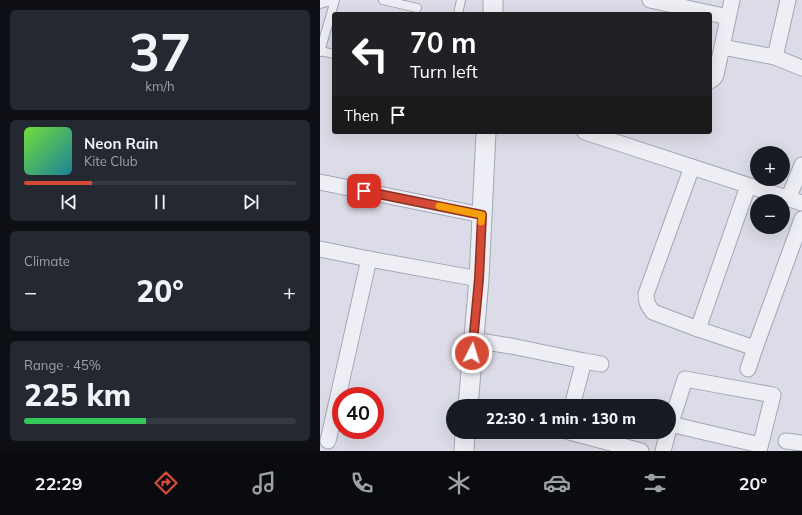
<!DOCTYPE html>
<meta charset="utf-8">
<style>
:root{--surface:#171b24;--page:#242831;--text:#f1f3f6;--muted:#9ea1a6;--line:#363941;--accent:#d54a36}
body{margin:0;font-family:Mulish,sans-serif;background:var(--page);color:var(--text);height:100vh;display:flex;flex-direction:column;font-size:15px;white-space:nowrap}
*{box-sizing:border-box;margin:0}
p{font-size:13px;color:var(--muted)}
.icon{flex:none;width:22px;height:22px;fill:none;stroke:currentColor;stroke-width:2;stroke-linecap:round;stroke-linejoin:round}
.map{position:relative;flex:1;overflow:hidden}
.drawer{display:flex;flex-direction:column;gap:10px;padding:10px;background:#0d0f14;width:320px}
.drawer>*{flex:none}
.guide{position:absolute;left:12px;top:12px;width:380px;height:122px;border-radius:4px;box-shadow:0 4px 16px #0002;background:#202124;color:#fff;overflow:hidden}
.controls{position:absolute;left:430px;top:146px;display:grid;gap:8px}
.controls a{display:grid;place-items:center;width:40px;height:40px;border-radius:50%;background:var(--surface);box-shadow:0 4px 16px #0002;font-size:20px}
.speed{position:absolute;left:12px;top:387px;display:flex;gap:8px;font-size:20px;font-weight:700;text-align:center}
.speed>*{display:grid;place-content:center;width:52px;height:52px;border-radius:50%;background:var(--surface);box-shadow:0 4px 16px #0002;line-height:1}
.speed .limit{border:6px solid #d22;background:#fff;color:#111}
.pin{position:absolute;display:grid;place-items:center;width:34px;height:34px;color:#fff;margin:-17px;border-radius:8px;box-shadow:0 2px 6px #0006}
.me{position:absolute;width:44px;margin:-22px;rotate:5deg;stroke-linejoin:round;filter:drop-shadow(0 0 3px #0008)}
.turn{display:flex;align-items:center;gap:14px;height:84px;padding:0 12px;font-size:18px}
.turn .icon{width:52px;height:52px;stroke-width:2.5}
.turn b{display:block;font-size:28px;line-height:34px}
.then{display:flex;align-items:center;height:38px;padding:0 12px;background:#0003;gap:8px;font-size:15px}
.big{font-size:30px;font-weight:800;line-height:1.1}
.drawer .card{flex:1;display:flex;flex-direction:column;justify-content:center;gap:6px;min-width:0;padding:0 14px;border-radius:6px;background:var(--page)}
.drawer .dial{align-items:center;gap:0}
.dial b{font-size:52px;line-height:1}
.song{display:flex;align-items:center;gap:12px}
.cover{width:48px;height:48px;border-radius:6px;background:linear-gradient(135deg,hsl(100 70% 55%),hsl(190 70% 35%))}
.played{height:4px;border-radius:2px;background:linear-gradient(90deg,var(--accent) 25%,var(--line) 25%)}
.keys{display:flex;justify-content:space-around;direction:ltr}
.heat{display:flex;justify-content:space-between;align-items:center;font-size:22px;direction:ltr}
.charge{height:6px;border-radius:3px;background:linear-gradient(90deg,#34c759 45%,var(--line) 0)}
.trip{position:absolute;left:126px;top:399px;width:230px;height:40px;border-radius:20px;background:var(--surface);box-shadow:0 4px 16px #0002;font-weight:800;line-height:40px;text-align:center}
.menu{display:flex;height:64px;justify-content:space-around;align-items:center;background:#090b0e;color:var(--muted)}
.menu .icon{width:28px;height:28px}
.menu .selected{color:var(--accent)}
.menu b{font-size:18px;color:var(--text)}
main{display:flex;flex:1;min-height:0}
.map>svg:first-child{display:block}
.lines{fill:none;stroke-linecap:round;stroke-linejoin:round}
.service-casing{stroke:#a4a6b4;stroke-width:10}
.minor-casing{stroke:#a4a6b4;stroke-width:17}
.tertiary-casing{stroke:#a4a6b4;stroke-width:21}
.service{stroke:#eeeef5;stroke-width:8}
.minor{stroke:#eeeef5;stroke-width:15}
.tertiary{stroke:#eeeef5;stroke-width:19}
.route-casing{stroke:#8a3023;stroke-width:10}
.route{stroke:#d54a36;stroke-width:7}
.slow{stroke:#f59e0b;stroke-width:7}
</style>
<main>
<section class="drawer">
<div class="card dial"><b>37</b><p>km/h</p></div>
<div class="card">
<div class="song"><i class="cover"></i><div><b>Neon Rain</b><p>Kite Club</p></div></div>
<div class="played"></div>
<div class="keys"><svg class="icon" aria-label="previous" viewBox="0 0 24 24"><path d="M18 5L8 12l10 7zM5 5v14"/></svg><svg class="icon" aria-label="pause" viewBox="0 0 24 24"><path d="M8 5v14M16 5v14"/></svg><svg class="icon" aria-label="next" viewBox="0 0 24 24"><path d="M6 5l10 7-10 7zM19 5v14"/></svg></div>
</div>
<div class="card"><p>Climate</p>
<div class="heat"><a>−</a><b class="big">20°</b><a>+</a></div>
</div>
<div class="card"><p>Range · 45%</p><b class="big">225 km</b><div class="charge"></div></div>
</section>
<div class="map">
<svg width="482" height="451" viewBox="0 0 482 451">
<rect width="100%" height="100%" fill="#dbdce7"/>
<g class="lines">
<g class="service-casing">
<g id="service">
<path d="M63,0L97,8"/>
<path d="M0,4L14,0"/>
<path d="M138,14L141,0"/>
<path d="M0,51L14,54"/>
<path d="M0,52L15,0"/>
</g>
</g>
<g class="minor-casing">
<g id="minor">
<path d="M330,0L408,17"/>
<path d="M468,0L455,57L482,68"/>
<path d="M402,47L455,57"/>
<path d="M390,81L394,78L396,75L412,0"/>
<path d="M265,132L482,203"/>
<path d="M372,167L326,294C326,302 328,306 333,312L378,329L435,348"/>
<path d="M0,182L162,215"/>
<path d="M468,199L482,165"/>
<path d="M0,249L49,259L159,279"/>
<path d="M378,329L428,186"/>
<path d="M153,340L191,346L264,361L252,406"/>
<path d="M264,361L281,364"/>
<path d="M428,369L435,348L482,219"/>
<path d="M350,424L440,445"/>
<path d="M349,429L365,379L453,395L439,451"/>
<path d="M249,432L321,451"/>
<path d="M8,441L49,259"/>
<path d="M466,441L482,443"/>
<path d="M343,451L348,432"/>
</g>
</g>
<g class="tertiary-casing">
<g id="tertiary">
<path d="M173,14V0"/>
<path d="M148,406L159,279L166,132"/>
<path d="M144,451L145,432"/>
</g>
</g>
<use href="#service" class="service"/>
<use href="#minor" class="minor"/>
<use href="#tertiary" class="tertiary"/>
</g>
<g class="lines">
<g class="route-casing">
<path id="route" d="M44,191L162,215L159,279L152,353"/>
</g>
<use href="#route" class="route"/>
<path class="slow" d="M119,206L162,215L161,222"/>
</g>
</svg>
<div class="controls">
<a>+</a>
<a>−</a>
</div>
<div class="speed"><div class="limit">40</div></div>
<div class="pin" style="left:44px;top:191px;background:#d93025"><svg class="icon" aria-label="arrive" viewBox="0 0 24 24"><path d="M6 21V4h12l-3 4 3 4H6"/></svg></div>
<svg class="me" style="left:152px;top:353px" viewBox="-20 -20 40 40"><circle r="17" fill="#d54a36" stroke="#fff" stroke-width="3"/><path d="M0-11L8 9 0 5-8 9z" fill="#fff"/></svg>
<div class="trip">22:30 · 1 min · 130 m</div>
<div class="guide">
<div class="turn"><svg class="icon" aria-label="left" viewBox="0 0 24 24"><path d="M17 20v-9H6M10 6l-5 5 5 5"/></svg><div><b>70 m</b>Turn left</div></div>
<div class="then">Then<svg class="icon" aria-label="arrive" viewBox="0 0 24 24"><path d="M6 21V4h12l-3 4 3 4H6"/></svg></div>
</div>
</div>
</main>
<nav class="menu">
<b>22:29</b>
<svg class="icon selected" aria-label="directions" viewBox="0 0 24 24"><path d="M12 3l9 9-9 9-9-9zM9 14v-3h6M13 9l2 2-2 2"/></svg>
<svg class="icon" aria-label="music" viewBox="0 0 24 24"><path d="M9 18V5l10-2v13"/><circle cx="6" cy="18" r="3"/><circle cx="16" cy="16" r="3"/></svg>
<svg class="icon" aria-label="phone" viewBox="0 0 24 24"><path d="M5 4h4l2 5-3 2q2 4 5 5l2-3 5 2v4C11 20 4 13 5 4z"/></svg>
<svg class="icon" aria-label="climate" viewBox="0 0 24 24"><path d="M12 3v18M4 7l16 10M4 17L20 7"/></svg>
<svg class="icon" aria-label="car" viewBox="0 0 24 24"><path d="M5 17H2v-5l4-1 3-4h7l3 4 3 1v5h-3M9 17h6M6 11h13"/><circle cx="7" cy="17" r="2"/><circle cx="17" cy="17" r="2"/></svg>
<svg class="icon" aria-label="filters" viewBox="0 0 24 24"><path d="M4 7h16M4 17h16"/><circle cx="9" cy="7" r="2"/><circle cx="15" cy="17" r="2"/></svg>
<b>20°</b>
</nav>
